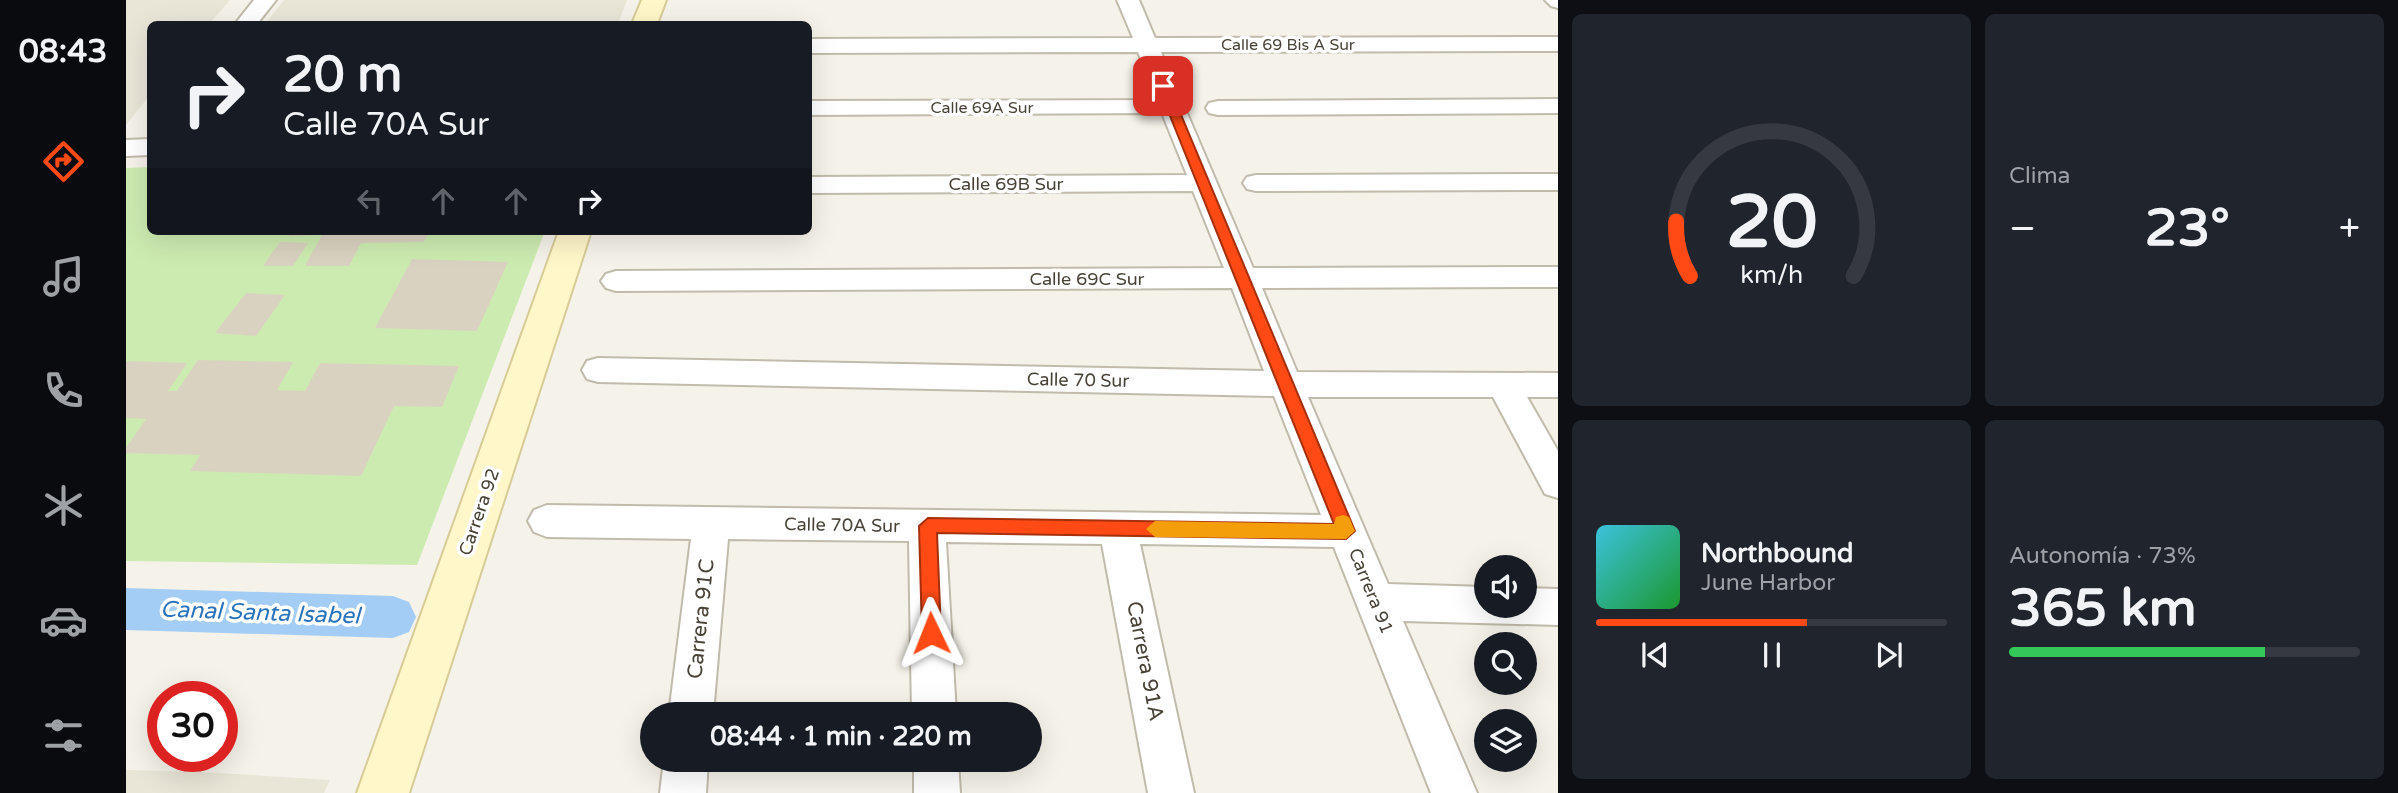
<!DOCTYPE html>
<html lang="es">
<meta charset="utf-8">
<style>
:root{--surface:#171b24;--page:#20242c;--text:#f1f3f6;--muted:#9ea1a6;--line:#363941;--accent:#ff4a16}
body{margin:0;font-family:"Varela Round",sans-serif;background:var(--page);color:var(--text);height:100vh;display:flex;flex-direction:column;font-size:26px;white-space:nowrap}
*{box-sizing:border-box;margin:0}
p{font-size:23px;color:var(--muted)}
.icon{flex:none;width:38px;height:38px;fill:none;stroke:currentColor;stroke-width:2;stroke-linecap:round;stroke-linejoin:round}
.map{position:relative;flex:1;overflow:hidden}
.panel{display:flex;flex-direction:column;gap:14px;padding:14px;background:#0d0f14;width:840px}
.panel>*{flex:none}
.hud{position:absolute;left:21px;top:21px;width:665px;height:214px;border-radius:10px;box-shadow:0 7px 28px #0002;background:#171b24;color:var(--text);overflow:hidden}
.fabs{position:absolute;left:1348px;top:555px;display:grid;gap:14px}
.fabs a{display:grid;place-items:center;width:63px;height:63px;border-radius:50%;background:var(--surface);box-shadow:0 7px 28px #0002;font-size:35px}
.speed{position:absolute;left:21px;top:681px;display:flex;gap:14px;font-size:35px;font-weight:700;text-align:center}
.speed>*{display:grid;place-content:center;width:91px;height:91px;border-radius:50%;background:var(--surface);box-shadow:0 7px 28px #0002;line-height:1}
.speed .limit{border:10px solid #d22;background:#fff;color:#111}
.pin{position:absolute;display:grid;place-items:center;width:60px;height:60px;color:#fff;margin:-30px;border-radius:14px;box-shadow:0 4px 10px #0006}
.me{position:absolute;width:77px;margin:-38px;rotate:358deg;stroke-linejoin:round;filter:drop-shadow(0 0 5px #0008)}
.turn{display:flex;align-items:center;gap:24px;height:147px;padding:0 21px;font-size:32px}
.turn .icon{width:91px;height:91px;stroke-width:2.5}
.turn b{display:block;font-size:49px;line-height:60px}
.lanes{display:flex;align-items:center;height:66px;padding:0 21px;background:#0003;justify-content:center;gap:35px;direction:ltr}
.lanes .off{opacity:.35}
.big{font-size:52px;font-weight:700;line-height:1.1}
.panel .widget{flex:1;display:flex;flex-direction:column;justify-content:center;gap:10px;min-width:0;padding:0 24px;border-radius:10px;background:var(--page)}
.panel .dial{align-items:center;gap:0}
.dial svg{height:182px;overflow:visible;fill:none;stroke:var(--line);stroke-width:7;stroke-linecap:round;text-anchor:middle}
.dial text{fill:var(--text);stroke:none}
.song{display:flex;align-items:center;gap:21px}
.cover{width:84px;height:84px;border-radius:10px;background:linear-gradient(135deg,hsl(190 70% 55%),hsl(130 70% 35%))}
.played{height:7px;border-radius:4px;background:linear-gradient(90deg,var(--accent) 60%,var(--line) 60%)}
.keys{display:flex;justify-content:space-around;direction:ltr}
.heat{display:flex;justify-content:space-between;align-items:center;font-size:38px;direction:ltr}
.charge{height:10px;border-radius:5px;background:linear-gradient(90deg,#34c759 73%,var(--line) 0)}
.panel .tiles{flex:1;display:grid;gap:14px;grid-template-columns:repeat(2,1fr)}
.trip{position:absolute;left:514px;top:702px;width:402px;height:70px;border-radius:35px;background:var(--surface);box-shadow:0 7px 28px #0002;font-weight:700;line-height:70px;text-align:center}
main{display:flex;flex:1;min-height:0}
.tab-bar{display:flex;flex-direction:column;width:126px;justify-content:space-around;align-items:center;background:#090b0e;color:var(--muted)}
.tab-bar .icon{width:49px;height:49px}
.tab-bar .active{color:var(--accent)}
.tab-bar b{font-size:32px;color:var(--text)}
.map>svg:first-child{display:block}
.residential{fill:#e9e5d7}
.green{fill:#ccebb0}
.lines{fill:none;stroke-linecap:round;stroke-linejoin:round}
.canal{fill:#a3cdf4;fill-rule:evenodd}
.building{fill:#dad2c0}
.street-casing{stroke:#c1bbab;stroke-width:4}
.secondary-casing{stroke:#d7cb97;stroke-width:4}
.street{fill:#fff;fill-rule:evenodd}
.secondary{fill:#fff6c9;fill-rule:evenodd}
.route{fill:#ff4a16;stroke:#a6300e;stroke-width:2}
.slow{fill:#f59e0b}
.labels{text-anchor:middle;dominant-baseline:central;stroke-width:7;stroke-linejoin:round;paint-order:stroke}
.far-street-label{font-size:16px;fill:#494337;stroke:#fff}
.street-label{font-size:18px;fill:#494337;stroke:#fff}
.near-street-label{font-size:21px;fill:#494337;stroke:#fff}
.near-water-label{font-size:23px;font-style:italic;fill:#2973bc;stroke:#fff}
</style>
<main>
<nav class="tab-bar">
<b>08:43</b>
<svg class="icon active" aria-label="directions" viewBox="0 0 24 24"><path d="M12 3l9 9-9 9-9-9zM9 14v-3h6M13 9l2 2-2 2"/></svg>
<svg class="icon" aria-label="music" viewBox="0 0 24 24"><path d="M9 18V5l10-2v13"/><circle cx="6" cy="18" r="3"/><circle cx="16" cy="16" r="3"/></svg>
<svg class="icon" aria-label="phone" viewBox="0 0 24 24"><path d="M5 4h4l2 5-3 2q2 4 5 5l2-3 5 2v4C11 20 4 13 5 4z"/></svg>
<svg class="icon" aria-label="climate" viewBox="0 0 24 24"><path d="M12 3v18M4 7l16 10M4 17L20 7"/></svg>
<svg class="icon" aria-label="car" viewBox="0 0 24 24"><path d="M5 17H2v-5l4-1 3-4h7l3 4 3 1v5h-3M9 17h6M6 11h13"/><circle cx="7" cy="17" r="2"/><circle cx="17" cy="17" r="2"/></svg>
<svg class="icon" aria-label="filters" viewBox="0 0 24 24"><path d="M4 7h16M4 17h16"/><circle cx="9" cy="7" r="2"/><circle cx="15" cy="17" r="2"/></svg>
</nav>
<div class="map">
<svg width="1432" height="793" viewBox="0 0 1432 793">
<rect width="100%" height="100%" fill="#f5f2e9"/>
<g class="residential">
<path d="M0,0H104L83,24H24V95L0,125Z"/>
<path d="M158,0H501L492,24H139Z"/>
<path d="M0,770L77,772L204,780L198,793H0Z"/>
</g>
<path class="green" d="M24,167V231H419L291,565L0,561V168Z"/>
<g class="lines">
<path class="canal" d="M0,588L267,596L283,602L290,617L283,632L267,638L0,630Z"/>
</g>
<g class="building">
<path d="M166,231H303L298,242L235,243L223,266H179L196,235L163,236Z"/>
<path d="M154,242L182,243L167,266H137Z"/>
<path d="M286,259L382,262L351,331L249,328Z"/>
<path d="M120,293L159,295L130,336L89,333Z"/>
<path d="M72,360L167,362L151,390L179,391L194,363L333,366L316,407L268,406L235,476L64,471L74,455L0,453V448L20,419L0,418V361L61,363L42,391H51Z"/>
</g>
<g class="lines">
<g class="street-casing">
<g id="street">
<path d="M128,0H150L131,24H109Z"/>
<path d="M991,0H1013L1029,38L1432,37V51L1035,52L1127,268L1432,267V287L1136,288L1171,372L1432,373V397H1401L1432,451V498L1419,494L1367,397H1182L1262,584L1360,587V606H1398V588L1432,589V625L1277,621L1351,793H1305L1208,547L1014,544L1068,793H1022L976,544L820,542L830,714H786L783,541L602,539L587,714H543L565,539L421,537L408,532L402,521L408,510L421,505L1195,515L1148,396L472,382L461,379L456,370L461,361L472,358L1138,371L1106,288L490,291L480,288L475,281L480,274L490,271L1098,268L1067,191L682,193V177L1061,175L1036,113L682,115V101L1031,100L1012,52L682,53V39L1007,38Z"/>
<path d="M1419,0H1432V8L1425,6Z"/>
<path d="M1432,99V113L1092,115L1083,113L1080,108L1083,103L1092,101Z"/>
<path d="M24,139V155L0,156V140Z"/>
<path d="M1432,174V190L1130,191L1121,189L1117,183L1121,177L1130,175Z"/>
<path d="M538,760H582L580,793H534Z"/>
<path d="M788,760H832L834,793H788Z"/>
</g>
</g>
<g class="secondary-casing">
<g id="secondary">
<path d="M516,0H540L531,24H506Z"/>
<path d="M433,231H465L283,793H231Z"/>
</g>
</g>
<use href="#street" class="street"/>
<use href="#secondary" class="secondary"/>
</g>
<path class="route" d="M1037,83L1043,86L1229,531L1220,539L811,533L815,633L812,640L805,642L798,640L796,633L793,526L802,518L1208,524L1032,86Z"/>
<path class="slow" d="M1217,515L1223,517L1229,531L1220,539L1029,537L1020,529L1029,521L1208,524L1210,517Z"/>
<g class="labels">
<g class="far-street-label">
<text x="1162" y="45">Calle 69 Bis A Sur</text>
<text x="856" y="108">Calle 69A Sur</text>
</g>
<g class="street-label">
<text x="880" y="184">Calle 69B Sur</text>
<text x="961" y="279">Calle 69C Sur</text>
<text transform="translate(952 380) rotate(1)">Calle 70 Sur</text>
<text transform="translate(353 512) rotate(-71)">Carrera 92</text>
<text transform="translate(716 525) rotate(1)">Calle 70A Sur</text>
<text transform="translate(1245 591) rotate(68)">Carrera 91</text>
</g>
<g class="near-street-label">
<text transform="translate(575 619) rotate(-84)">Carrera 91C</text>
<text transform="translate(1019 661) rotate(79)">Carrera 91A</text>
</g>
<g class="near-water-label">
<text transform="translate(134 613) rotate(2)">Canal Santa Isabel</text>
</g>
</g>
</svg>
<div class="fabs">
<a><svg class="icon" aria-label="sound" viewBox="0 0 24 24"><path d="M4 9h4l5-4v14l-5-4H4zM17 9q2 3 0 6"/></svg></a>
<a><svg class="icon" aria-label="search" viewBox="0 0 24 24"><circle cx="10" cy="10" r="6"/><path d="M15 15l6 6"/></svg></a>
<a><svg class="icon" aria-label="layers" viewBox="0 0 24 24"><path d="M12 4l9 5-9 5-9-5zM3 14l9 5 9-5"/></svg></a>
</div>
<div class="speed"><div class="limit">30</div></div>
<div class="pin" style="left:1037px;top:86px;background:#d93025"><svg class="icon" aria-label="arrive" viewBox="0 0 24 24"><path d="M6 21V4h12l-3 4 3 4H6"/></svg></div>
<svg class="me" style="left:805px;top:633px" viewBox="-20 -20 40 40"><path d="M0-17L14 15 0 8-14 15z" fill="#ff4a16" stroke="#fff" stroke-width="4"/></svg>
<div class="trip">08:44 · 1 min · 220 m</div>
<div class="hud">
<div class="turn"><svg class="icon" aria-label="right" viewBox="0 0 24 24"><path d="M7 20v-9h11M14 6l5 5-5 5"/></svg><div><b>20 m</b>Calle 70A Sur</div></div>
<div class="lanes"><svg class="icon off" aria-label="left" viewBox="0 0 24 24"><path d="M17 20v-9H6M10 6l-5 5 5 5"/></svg><svg class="icon off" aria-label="ahead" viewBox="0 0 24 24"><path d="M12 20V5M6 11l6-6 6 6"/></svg><svg class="icon off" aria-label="ahead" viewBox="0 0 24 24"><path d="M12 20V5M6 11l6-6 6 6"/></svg><svg class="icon" aria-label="right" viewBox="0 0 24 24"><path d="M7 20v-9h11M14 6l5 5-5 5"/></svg></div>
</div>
</div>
<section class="panel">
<div class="tiles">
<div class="widget dial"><svg viewBox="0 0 100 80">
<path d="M14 69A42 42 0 1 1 86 69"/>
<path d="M14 69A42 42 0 0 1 8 45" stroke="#ff4a16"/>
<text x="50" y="56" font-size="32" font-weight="700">20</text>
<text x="50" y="72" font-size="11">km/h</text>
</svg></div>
<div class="widget"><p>Clima</p>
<div class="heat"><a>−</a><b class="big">23°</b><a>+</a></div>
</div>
<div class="widget">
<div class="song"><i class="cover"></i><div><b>Northbound</b><p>June Harbor</p></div></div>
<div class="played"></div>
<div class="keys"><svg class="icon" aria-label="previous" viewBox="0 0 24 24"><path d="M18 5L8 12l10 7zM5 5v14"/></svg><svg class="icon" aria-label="pause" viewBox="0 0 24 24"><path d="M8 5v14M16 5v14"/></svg><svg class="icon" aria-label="next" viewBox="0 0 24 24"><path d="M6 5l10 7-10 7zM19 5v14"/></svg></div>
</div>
<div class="widget"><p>Autonomía · 73%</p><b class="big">365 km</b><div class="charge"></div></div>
</div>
</section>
</main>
